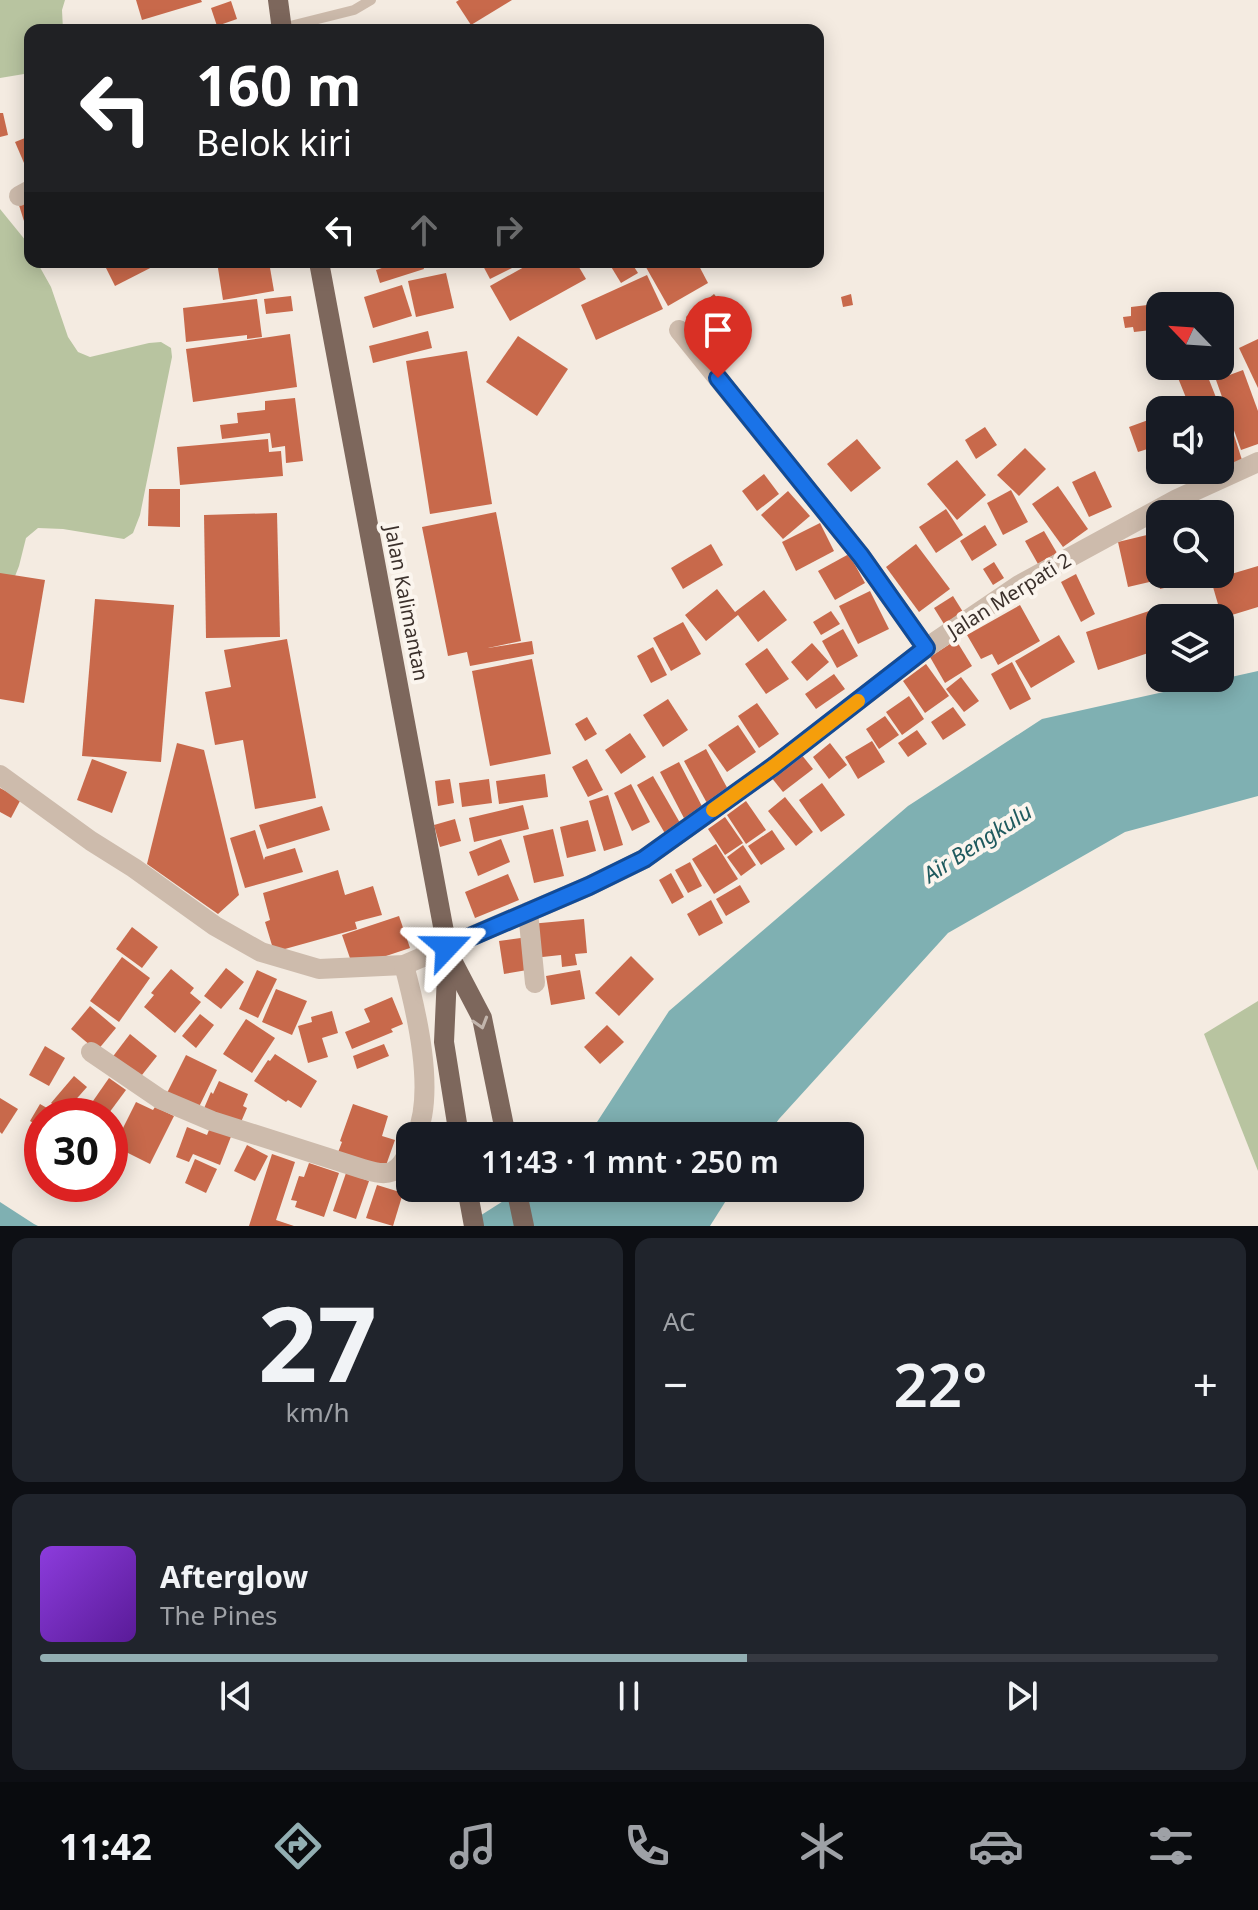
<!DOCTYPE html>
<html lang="id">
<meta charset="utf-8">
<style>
:root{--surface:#171b24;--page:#20242c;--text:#f1f3f6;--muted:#9ea1a6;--line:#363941;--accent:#92aeb2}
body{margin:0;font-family:"Noto Sans",sans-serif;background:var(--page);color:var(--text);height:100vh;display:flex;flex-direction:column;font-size:30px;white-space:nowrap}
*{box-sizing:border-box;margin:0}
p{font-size:26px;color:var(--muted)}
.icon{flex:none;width:44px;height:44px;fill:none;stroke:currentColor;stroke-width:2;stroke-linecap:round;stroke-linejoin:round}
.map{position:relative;height:1226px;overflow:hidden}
.panel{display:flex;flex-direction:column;gap:12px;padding:12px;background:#0d0f14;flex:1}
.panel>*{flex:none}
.top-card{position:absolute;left:24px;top:24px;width:800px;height:244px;border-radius:16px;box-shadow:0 4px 20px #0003;background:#202124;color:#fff;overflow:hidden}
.needle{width:52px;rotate:295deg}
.buttons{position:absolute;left:1146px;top:292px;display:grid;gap:16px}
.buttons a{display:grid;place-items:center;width:88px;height:88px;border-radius:16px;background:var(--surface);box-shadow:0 4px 20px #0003;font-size:40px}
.speed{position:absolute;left:24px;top:1098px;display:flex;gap:16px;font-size:40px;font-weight:700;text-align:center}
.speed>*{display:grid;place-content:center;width:104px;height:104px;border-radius:50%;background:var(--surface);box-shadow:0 4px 20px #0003;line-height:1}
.speed .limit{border:12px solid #d22;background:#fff;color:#111}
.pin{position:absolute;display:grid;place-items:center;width:68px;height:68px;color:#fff;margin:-82px -34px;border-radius:50% 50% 50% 0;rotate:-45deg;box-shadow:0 0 8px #0007}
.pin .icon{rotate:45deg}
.me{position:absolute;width:88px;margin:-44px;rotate:67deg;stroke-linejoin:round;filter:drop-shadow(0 0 6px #0008)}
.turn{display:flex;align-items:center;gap:28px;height:168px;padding:0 40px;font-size:36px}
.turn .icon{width:104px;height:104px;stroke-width:2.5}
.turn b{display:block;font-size:56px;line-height:68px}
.lanes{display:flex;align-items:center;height:76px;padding:0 40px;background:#0003;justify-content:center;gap:40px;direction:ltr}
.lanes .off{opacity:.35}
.big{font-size:60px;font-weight:600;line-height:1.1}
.panel .tile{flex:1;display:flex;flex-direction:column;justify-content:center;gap:12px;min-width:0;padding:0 28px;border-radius:16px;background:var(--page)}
.panel .dial{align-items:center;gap:0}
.dial b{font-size:104px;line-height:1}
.song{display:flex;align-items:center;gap:24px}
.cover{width:96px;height:96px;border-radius:12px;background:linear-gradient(135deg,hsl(270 70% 55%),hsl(270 70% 35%))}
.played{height:8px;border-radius:4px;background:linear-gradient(90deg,var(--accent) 60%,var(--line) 60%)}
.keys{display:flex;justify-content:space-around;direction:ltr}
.heat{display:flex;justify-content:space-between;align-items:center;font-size:44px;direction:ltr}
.panel .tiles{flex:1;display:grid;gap:12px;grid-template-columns:1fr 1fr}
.tile:last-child{grid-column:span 2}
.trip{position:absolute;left:396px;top:1122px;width:468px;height:80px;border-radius:16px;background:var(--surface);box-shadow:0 4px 20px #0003;font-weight:600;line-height:80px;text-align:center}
.dock{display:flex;height:128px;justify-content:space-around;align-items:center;background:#090b0e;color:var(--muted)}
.dock .icon{width:56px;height:56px}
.dock .current{color:var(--accent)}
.dock b{font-size:36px;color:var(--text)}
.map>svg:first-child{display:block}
.green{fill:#b8c4a0}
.water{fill:#7fb0b2}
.building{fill:#c8694b}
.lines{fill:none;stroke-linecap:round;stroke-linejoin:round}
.service{stroke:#cdbbac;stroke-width:10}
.minor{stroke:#cdbbac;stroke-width:20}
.primary{stroke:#7d675c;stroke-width:20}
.oneway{stroke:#c2b5ac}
.route-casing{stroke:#114b97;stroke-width:20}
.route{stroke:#1a73e8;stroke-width:14}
.slow{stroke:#f59e0b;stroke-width:14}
.labels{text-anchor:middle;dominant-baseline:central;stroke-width:8;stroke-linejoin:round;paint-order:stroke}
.street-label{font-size:20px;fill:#3b302b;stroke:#fbf5ee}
.water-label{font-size:22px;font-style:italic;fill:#1f5a5e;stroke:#fbf5ee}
</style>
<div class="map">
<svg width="1258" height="1226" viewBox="0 0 1258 1226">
<rect width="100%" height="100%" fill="#f4ebe1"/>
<g class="green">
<path d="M0,0H65L62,10L63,30H30V73L0,78Z"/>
<path d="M0,209L26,241L30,249V262H37L51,287L68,337L78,352L90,357L149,343L161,342L171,348L172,357L140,515L133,533L124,539L63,529L38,528L26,538L19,566L10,589L0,597Z"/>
<path d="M1258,1001V1171L1204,1034Z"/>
</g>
<g class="water">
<path d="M1258,671V796L1125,832L948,933L779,1119L767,1136H588L669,1011L908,806L1042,719Z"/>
<path d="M524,1188H734L710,1226H464Z"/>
<path d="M0,1202L34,1224L38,1226H0Z"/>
</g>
<g class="building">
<path d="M136,0H201L202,2L142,20Z"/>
<path d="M459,0H512L471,25L456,2Z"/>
<path d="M231,1L237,19L217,26L211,8Z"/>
<path d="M0,113H3L8,135L0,137Z"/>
<path d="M30,136V177L15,142Z"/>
<path d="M30,198V237H29L18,202Z"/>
<path d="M103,262H162L115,286Z"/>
<path d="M217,262H269L274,291L223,300Z"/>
<path d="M399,262H422L424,269L380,283L376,270Z"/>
<path d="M481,262H524L490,279Z"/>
<path d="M533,262H576L586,279L510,321L490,286Z"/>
<path d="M616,262H631L638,273L621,283L610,265Z"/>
<path d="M643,262H697L708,283L668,306Z"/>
<path d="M446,273L454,308L416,317L408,281Z"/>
<path d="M647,275L663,309L596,340L581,305Z"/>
<path d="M402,285L412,316L373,328L364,297Z"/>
<path d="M714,294L732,317L704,340L686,317Z"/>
<path d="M851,294L853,305L843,307L841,297Z"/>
<path d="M291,296L293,311L266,314L264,299Z"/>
<path d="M257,299L262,337L247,339V335L186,342L183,308Z"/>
<path d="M1172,302V306H1160V329L1134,332L1133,327L1125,328L1123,317L1131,316V307Z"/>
<path d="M428,331L432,348L373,363L369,346Z"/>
<path d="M290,334L297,387L193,402L186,349Z"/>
<path d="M518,336L568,369L537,416L486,382Z"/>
<path d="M1258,339V388L1239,348Z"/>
<path d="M467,351L492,504L430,514L406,361Z"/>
<path d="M1204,367L1217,400L1191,410L1178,378Z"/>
<path d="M1243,370L1258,411V444L1241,450L1216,380Z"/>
<path d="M295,398L303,461L286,463L285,446L272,448L270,433L222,439L220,425L238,423L237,413L265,410V401Z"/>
<path d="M1151,419L1160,445L1138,452L1129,427Z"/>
<path d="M985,427L997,445L976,459L965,440Z"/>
<path d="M1233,432L1242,460L1220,467V437Z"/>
<path d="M268,439L269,452L281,451L283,476L180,485L177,447Z"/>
<path d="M857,439L881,468L851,492L827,464Z"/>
<path d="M1025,448L1046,469L1019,496L997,475Z"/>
<path d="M957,460L986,495L957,520L927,484Z"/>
<path d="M1192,470H1218L1219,471L1195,478Z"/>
<path d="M1095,471L1112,507L1089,517L1072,482Z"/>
<path d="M764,474L779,494L757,511L742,491Z"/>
<path d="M1058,486L1088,529L1063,547L1032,504Z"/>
<path d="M149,489H180V527L148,526Z"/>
<path d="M1011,490L1028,522L1003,535L987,503Z"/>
<path d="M788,491L810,516L783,539L761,515Z"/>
<path d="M946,509L963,535L936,553L919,527Z"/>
<path d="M496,512L521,641L488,648L532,641L534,654L470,666L467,652L448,656L422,527Z"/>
<path d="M277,513L280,637L206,638L204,515Z"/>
<path d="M820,523L834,551L796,571L782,542Z"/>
<path d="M985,525L997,545L972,561L960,541Z"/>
<path d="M1044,531L1057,553L1038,564L1025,541Z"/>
<path d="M1151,534L1155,549L1160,548V574H1201L1202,579L1160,589L1158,580L1128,587L1118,542Z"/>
<path d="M711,544L723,565L683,589L671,568Z"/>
<path d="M916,544L950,589L919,612L886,567Z"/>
<path d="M849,554L865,583L835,600L818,571Z"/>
<path d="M994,562L1004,578L993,585L983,569Z"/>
<path d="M1258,566V607L1222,618L1211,580Z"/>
<path d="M0,573L45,580L24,703L0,699Z"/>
<path d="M1076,574L1095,614L1081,622L1061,582Z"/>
<path d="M717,589L735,612L764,590L787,620L758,642L738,615L706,641L685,615Z"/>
<path d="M870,591L889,629L858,644L839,606Z"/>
<path d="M953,596L963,612L944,624L934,608Z"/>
<path d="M95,599L174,605L161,762L82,756Z"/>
<path d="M1170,604L1175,618H1160V649L1098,670L1086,632Z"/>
<path d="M1020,605L1040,641L998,665L992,654L981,659L967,635Z"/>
<path d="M831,611L840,624L821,635L813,622Z"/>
<path d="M683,622L701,654L671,671L653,638Z"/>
<path d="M843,629L858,656L837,668L822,641Z"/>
<path d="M1059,635L1075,662L1031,688L1015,661Z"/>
<path d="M287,639L316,798L255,809L243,740L215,745L205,692L231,687L224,650Z"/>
<path d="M956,640L972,666L945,683L930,657Z"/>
<path d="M812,643L829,662L807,681L791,662Z"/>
<path d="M653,647L667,675L651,683L637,656Z"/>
<path d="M767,648L789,679L766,694L745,664Z"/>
<path d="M532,659L551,754L490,766L472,671Z"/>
<path d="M1012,662L1031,699L1010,710L991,674Z"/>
<path d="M926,664L949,696L925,713L903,681Z"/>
<path d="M834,674L845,689L816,709L805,694Z"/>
<path d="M961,677L979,701L964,712L946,689Z"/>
<path d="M909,696L924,719L902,735L886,712Z"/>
<path d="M668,699L688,730L663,747L643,715Z"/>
<path d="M757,703L779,734L759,748L738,716Z"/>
<path d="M953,707L966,725L943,740L931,722Z"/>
<path d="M885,716L899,735L879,749L866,729Z"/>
<path d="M587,717L597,734L585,741L575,724Z"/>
<path d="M738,725L756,752L727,772L708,745Z"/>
<path d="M917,730L927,744L908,757L898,743Z"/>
<path d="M630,733L646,757L621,774L605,750Z"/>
<path d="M872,741L885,762L858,779L845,757Z"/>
<path d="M177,743L204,750L239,895L218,914L147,864Z"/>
<path d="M830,743L847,765L829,779L813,757Z"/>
<path d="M706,749L730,793L708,805L684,761Z"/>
<path d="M801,754L813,769L783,792L771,777Z"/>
<path d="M92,759L127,772L112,813L77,800Z"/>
<path d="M587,759L603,790L588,797L572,767Z"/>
<path d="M679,762L705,812L686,822L660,772Z"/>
<path d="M545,774L548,797L499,804L496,781Z"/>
<path d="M653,776L683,828L667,837L637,785Z"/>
<path d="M450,779L454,803L438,806L435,781Z"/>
<path d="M489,779L492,803L462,807L459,783Z"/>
<path d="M822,783L845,815L821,832L799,800Z"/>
<path d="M631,784L650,822L632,831L614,793Z"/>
<path d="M0,788L21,799L11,818L0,812Z"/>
<path d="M608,795L623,845L604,851L589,801Z"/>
<path d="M785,797L813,832L796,846L768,811Z"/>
<path d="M746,801L766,830L746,844L727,815Z"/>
<path d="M523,805L529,829L474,842L469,818Z"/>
<path d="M322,806L330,830L267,849L259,825Z"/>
<path d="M725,817L743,843L725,855L708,829Z"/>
<path d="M455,819L461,841L440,847L434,825Z"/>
<path d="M588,820L596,851L567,858L560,827Z"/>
<path d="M553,829L564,876L534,883L523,836Z"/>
<path d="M255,830L264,860L265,857L295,848L303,872L245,888L230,838Z"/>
<path d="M772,830L785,849L761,865L748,846Z"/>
<path d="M501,839L510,862L478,876L469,852Z"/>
<path d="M716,844L738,879L714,894L692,859Z"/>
<path d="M743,845L756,865L741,876L727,857Z"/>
<path d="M690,862L702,886L688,893L675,870Z"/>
<path d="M338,870L345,895L373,886L382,915L355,922L357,929L274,952L265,922L270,920L263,893Z"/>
<path d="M671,873L684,897L672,904L659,880Z"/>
<path d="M508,874L519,900L475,918L465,892Z"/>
<path d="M740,885L750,902L726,916L716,899Z"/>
<path d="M711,900L723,923L699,936L687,914Z"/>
<path d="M399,916L410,948L353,967L342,935Z"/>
<path d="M584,919L587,953L575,954L577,965L562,967L561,955L533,958L530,924Z"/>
<path d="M132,927L158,947L142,968L116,949Z"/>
<path d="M528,937L533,969L504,974L499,941Z"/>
<path d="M631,956L654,979L619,1016L595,993Z"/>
<path d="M122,957L150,978L119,1022L90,1001Z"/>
<path d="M226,968L244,982L221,1009L204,996Z"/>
<path d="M171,969L194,988L190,993L201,1002L175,1033L144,1007L154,995L151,993Z"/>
<path d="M257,970L277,979L258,1018L239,1009Z"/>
<path d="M580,970L585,999L551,1005L546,976Z"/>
<path d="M276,989L307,1001L292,1035L262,1022Z"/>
<path d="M392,997L403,1024L391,1029L393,1032L352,1049L345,1032L370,1022L364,1009Z"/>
<path d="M90,1006L116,1028L97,1051L71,1029Z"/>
<path d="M332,1011L338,1033L322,1038L328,1057L308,1063L298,1026L312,1022L311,1017Z"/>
<path d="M200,1014L214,1025L196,1048L182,1036Z"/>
<path d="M246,1019L275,1038L252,1073L223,1054Z"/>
<path d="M607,1025L624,1042L600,1064L584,1047Z"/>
<path d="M130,1034L157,1056L138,1080L111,1059Z"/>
<path d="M384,1044L389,1056L357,1069L353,1056Z"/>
<path d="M45,1046L65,1058L49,1086L29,1075Z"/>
<path d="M275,1054L317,1081L301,1108L288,1100L286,1102L254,1081L268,1060L270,1061Z"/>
<path d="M186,1055L217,1070L196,1113L165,1097Z"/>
<path d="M74,1076L87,1087L64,1113L51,1103Z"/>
<path d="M109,1078L126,1090L109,1113L93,1101Z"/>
<path d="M219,1081L248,1094L243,1106L247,1108L238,1129L202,1113L211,1092L213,1094Z"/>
<path d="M0,1098L18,1109L2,1134L0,1132Z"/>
<path d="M136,1102L153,1110L155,1107L174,1116L150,1164L114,1146Z"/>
<path d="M40,1104L61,1116H42V1128L30,1121Z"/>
<path d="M353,1104L388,1116L382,1136L395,1140L384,1171L337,1155L342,1142L340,1141Z"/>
<path d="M211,1125L232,1134L220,1165L193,1154L189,1162L176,1157L187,1127L207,1135Z"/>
<path d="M247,1145L268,1156L255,1181L234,1171Z"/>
<path d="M272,1154L295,1162L276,1220L294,1226H249Z"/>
<path d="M195,1159L217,1169L206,1193L185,1183Z"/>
<path d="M309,1163L339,1173L324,1217L295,1207L297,1201L291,1200L299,1176L304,1177Z"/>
<path d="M346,1173L369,1181L356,1219L333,1211Z"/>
<path d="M377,1185L403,1193L393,1226L366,1218Z"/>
</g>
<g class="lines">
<path class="service" d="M282,28L354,10L371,0"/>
<g class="minor">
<path d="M19,196L30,190"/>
<path d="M679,330L861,556L926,648"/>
<path d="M0,775L91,841L134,868L215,926L261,952L319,969L404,965L589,886L644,859L774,766L926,648L1019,585L1177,499L1258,462"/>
<path d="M528,912L535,983"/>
<path d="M404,965C416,1010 436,1092 416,1136"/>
<path d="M91,1052L160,1099L212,1121L363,1169C389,1177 398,1175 410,1149"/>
</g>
<g class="primary">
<path d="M278,0L282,30"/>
<path d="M319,262L448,953L444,1042L459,1136"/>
<path d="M448,953L482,1018L506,1136"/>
<path d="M467,1188L474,1226"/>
<path d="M516,1188L524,1226"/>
</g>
</g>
<defs><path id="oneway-chevron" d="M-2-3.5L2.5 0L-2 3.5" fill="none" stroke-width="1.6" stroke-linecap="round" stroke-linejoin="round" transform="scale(2)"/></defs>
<use class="oneway" href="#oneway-chevron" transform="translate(481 1023) rotate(73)"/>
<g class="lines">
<g class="route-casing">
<path id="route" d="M447,947L589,886L644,859L774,766L926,648L861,556L718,378"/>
</g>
<use href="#route" class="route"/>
<path class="slow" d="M713,810L774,766L858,701"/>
</g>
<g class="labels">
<g class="street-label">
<text transform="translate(1009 595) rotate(-32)">Jalan Merpati 2</text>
<text transform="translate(407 603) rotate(79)">Jalan Kalimantan</text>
</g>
<g class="water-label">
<text transform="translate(977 842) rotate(-33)">Air Bengkulu</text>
</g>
</g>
</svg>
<div class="buttons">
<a><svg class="needle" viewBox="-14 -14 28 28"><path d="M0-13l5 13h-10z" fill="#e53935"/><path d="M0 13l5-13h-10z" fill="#9ea1a6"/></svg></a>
<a><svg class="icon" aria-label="sound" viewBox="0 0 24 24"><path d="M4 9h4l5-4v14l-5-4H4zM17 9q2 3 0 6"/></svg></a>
<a><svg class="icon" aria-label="search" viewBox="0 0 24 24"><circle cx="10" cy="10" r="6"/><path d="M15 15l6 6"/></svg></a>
<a><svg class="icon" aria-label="layers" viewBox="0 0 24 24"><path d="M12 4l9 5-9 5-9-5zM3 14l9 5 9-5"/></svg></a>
</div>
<div class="speed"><div class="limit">30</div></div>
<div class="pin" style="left:718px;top:378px;background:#d93025"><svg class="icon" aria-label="arrive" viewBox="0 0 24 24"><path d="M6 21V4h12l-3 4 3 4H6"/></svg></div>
<svg class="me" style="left:447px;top:947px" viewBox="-20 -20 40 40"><path d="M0-17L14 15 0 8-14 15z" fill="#1a73e8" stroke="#fff" stroke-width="4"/></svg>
<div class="trip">11:43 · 1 mnt · 250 m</div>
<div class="top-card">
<div class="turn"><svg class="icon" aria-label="left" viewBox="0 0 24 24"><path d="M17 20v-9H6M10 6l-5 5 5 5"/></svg><div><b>160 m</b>Belok kiri</div></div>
<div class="lanes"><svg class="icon" aria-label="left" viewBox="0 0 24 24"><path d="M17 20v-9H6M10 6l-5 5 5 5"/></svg><svg class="icon off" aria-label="ahead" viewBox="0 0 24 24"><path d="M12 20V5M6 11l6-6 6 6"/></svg><svg class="icon off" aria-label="right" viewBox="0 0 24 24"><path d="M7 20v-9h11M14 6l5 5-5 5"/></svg></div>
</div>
</div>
<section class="panel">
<div class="tiles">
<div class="tile dial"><b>27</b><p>km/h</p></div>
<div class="tile"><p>AC</p>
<div class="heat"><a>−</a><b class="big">22°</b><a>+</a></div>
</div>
<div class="tile">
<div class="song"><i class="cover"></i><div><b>Afterglow</b><p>The Pines</p></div></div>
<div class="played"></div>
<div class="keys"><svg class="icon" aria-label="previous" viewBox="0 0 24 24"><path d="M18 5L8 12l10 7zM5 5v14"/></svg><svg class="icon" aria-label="pause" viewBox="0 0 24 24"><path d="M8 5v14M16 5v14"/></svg><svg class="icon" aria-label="next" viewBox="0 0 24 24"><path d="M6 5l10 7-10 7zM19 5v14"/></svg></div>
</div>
</div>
</section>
<nav class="dock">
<b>11:42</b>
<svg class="icon current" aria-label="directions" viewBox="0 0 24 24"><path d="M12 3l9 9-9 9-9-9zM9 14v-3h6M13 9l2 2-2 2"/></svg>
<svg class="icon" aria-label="music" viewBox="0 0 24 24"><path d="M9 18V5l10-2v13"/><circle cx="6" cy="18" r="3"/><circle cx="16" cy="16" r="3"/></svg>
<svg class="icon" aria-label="phone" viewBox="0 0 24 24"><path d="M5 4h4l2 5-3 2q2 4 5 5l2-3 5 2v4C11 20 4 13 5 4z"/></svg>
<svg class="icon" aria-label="climate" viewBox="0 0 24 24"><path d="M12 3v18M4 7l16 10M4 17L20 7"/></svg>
<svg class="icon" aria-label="car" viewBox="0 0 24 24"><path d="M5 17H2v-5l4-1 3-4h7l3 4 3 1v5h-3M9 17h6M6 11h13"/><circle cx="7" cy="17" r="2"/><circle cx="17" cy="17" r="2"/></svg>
<svg class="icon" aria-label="filters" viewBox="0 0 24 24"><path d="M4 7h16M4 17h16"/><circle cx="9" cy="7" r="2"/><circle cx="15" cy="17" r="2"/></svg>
</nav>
